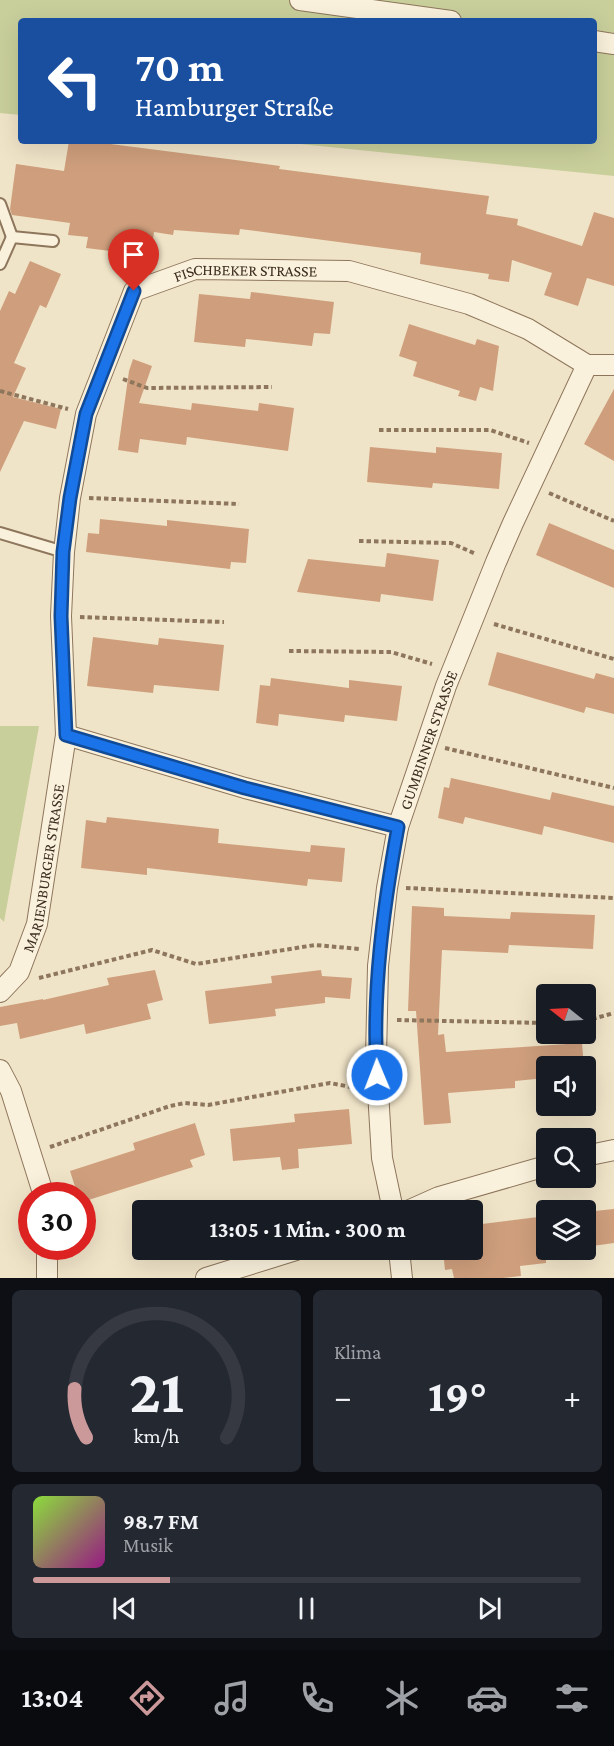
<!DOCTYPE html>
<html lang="de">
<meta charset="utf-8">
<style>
:root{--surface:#171b24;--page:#242831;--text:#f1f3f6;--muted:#9ea1a6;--line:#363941;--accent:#cc999b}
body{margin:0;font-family:"Crimson Pro",serif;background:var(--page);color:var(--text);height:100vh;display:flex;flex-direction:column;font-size:22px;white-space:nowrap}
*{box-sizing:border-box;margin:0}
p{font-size:20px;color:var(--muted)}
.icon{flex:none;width:33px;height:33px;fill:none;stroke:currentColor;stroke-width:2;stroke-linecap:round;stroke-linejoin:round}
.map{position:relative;height:1278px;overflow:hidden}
.details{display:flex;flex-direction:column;gap:12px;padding:12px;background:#0d0f14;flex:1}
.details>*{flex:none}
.banner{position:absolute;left:18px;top:18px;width:579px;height:126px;border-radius:6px;box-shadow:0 6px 24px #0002;background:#1a4fa0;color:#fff;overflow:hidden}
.needle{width:39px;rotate:288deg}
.tools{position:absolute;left:536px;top:984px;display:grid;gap:12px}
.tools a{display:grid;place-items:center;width:60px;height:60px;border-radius:6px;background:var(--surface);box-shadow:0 6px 24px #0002;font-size:30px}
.speed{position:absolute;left:18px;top:1182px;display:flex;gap:12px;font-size:30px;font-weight:700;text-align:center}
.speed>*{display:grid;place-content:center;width:78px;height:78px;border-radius:50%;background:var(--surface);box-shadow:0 6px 24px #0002;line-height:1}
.speed .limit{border:9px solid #d22;background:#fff;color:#111}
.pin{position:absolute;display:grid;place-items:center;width:51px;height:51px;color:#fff;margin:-62px -26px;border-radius:50% 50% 50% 0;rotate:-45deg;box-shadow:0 0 6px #0007}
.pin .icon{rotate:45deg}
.me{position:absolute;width:66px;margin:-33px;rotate:359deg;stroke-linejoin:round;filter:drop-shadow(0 0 4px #0008)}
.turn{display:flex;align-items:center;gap:21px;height:126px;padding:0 18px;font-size:27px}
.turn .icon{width:78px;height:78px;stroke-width:2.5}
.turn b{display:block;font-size:42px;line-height:51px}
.big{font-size:45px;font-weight:700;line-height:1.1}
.details .widget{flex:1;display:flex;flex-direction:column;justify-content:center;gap:9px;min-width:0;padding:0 21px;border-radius:9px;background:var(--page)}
.details .dial{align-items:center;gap:0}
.dial svg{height:156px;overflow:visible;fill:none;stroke:var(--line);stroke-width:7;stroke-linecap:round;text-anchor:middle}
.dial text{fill:var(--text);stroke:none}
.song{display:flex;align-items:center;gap:18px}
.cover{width:72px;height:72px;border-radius:9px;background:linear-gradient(135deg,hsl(90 70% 55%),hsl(310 70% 35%))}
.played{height:6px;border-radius:3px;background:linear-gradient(90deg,var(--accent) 25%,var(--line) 25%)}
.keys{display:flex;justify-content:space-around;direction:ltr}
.heat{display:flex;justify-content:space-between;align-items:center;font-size:33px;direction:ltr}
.details .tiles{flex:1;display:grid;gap:12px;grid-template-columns:1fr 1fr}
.widget:last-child{grid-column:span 2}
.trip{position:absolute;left:132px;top:1200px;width:351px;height:60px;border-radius:6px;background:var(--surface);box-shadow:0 6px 24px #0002;font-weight:700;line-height:60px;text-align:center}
.dock{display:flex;height:96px;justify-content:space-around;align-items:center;background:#090b0e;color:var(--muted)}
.dock .icon{width:42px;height:42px}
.dock .active{color:var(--accent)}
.dock b{font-size:27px;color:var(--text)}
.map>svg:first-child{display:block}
.green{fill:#c9cf9b}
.building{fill:#cf9f7d}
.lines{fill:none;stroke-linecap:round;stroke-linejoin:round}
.lane-casing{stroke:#8d765c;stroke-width:14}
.street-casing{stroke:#8d765c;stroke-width:22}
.path{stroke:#8d765c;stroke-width:4;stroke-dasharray:4.5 3;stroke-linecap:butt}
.lane{stroke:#faf1dc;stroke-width:10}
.street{stroke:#faf1dc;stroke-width:20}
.route-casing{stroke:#114b97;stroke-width:15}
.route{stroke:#1a73e8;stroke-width:10}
.labels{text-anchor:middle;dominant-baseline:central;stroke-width:4.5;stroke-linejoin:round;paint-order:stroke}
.street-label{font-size:16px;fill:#3d2e20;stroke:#f7eed8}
</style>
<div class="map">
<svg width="614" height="1278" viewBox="0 0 614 1278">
<rect width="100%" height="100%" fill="#f0e4c8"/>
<g class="green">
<path d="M0,0H614V176L271,141H594V21H21V115L0,113Z"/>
<path d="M0,726H39L4,922L0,918Z"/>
</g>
<g class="building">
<path d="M69,141H87L228,159L280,166L279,169L489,196L486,214L518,219L517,225L582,246L594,212L614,218V286L587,278L578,306L544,295L552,273L512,260L509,282L488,279L489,274L420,264L421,253L240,229L239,235L174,230L173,235L154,232L151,256L86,248L88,237L68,235L70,223L12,215L10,209L16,164L64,171Z"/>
<path d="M30,261L61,274L46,308L40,305L14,363L26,368L13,397L61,409L56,429L24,421L0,472V311L9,291L15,294Z"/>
<path d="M251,292L334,302L330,334L314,333L312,346L246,339L245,347L194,342L199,294L250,299Z"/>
<path d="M409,324L475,345L477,339L499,346L493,391L480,387L476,401L458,396L460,391L413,376L417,362L399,356Z"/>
<path d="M133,359L152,366L139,403L191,410L192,403L258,411L259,403L294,408L288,451L187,437L186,445L140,439L138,453L118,450L129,371Z"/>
<path d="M614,389V461L584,444Z"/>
<path d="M370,447L436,453V447L502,453L499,489L433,483L432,488L367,482Z"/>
<path d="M100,519L167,526V520L249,529L246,563L231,562L230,569L86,552L88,533L99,534Z"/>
<path d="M549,523L614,550V588L536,555Z"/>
<path d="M387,553L439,560L433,601L381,594L380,602L297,592L308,559L385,567Z"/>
<path d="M93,637L158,645L159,638L224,645L219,691L154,685L153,693L87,686Z"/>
<path d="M497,652L594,679L596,673L614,678V714L586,707L584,713L488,685Z"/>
<path d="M271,678L349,688V680L402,686L397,721L345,715L344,722L279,714L278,726L256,723L260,685L270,686Z"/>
<path d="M451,778L550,800L552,792L614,806V843L544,826L542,835L465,817L463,824L438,818L444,787L449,788Z"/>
<path d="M107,817L219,829L218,843L310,852L311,845L345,848L342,882L308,879L307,886L147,868V875L81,868L86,820L106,823Z"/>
<path d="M412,906L444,908V916L510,919L511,912L595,915L593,949L509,945L508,953L442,950L438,1035L444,1034L446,1052L582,1043L584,1066H546V1078L515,1081V1088L448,1093L451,1123L424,1125L416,1011H408Z"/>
<path d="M155,970L163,1000L147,1004L151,1019L86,1034L84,1024L20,1039L17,1023L0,1026V1007L43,999V1000L109,985L107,978Z"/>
<path d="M321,970L322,976L352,978L350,999L325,997V1003L275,1009L276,1016L209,1024L205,991L272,983L271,976Z"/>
<path d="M349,1109L352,1144L298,1149L299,1168L282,1170L280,1157L233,1161L230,1129L295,1122L294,1114Z"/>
<path d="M195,1123L205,1155L190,1160L193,1167L82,1202V1196H78L70,1171L135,1150L133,1143Z"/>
<path d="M614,1209V1243L585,1247V1212Z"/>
<path d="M546,1216V1263L520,1266L521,1276L503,1278H454L452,1269L445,1270L443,1250H472V1232L483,1231L482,1224Z"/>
</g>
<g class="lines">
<g class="lane-casing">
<g id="lane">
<path d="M0,204L12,237"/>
<path d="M0,264L12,237L53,241"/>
<path d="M0,533L64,552"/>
</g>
</g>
<g class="street-casing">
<g id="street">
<path d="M300,0L451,21"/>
<path d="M594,41L614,44"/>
<path d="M66,735L245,788L398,827"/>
<path id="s1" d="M0,992L19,972L37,924L66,735L61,616L64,552L70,498L86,414L134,291L195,269L349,271L469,304L528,329L587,365H614"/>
<path d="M0,1070L11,1091L44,1196"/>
<path d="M585,1156L614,1150"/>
<path id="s2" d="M393,1210L382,1158L376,1058L378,966L387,888L398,827L446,686L496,562L513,523L587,365"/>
<path d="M410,1210L439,1197L546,1166"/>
<path d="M47,1246V1278"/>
<path d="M399,1250L402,1278"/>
<path d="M206,1278L296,1250"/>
</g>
</g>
<g class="path">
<path d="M123,379L147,388L272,387"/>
<path d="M0,391L68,409"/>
<path d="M379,430H490L529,443"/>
<path d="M549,493L614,521"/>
<path d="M89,498L239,504"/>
<path d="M359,541L451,543L476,554"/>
<path d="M80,617L224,622"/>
<path d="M494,624L614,659"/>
<path d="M289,651L391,652L432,664"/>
<path d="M445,748L614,788"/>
<path d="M406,888L614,898"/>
<path d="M39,978L152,950L196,964L315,945L360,949"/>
<path d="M397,1020L546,1023"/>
<path d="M585,1021L614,1013"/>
<path d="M50,1147L170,1106L185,1103L208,1105L330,1083L356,1088"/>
</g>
<use href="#lane" class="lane"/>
<use href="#street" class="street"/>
</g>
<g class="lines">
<g class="route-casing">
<path id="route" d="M134,291L86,414L70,498L63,552L61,616L66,735L245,788L398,827C383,909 372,992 377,1075"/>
</g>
<use href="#route" class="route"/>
</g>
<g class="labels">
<g class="street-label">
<text stroke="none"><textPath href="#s1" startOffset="840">FISCHBEKER STRASSE</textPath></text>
<text stroke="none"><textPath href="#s2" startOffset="478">GUMBINNER STRASSE</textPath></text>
<text stroke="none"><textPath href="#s1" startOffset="135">MARIENBURGER STRASSE</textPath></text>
</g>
</g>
</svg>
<div class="tools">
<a><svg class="needle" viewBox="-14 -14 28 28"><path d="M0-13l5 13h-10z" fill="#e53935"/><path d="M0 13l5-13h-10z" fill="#9ea1a6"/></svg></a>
<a><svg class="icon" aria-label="sound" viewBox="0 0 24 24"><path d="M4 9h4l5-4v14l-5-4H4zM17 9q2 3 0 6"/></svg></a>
<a><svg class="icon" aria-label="search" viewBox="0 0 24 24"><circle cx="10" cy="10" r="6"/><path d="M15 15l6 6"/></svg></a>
<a><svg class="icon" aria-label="layers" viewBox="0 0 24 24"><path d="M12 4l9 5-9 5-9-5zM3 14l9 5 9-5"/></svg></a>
</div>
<div class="speed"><div class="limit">30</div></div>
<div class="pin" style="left:134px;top:291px;background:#d93025"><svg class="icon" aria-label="arrive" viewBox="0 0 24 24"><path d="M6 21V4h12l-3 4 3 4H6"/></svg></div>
<svg class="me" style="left:377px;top:1075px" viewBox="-20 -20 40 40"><circle r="17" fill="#1a73e8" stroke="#fff" stroke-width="3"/><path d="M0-11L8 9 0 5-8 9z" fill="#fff"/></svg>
<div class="trip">13:05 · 1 Min. · 300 m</div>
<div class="banner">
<div class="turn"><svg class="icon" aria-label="left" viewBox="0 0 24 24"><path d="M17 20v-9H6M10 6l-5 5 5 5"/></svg><div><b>70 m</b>Hamburger Straße</div></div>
</div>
</div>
<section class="details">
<div class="tiles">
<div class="widget dial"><svg viewBox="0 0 100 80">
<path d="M14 69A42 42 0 1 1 86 69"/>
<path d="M14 69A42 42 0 0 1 8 44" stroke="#cc999b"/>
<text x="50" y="56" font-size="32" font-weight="700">21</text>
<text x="50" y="72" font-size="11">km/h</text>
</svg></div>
<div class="widget"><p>Klima</p>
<div class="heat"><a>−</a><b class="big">19°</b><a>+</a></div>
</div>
<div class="widget">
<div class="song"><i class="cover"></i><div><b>98.7 FM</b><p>Musik</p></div></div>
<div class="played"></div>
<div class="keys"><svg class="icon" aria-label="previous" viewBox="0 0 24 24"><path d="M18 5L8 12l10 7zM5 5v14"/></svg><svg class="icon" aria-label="pause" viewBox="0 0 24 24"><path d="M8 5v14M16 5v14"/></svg><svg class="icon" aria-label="next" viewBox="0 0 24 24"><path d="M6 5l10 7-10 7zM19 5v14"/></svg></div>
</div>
</div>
</section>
<nav class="dock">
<b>13:04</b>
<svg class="icon active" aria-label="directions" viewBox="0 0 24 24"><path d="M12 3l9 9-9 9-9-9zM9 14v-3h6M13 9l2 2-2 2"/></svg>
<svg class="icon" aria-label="music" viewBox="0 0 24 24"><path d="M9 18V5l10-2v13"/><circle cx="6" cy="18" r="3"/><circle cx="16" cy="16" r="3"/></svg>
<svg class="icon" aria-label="phone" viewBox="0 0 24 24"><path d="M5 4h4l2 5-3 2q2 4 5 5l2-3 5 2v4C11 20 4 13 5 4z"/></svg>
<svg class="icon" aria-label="climate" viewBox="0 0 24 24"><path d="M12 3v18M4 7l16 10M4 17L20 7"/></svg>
<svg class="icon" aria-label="car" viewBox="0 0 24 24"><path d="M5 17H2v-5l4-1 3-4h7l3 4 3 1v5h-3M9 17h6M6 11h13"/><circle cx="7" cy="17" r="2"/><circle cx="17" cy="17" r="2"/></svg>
<svg class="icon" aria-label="filters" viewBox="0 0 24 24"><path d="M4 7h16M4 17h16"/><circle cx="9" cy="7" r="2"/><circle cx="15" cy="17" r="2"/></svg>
</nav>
